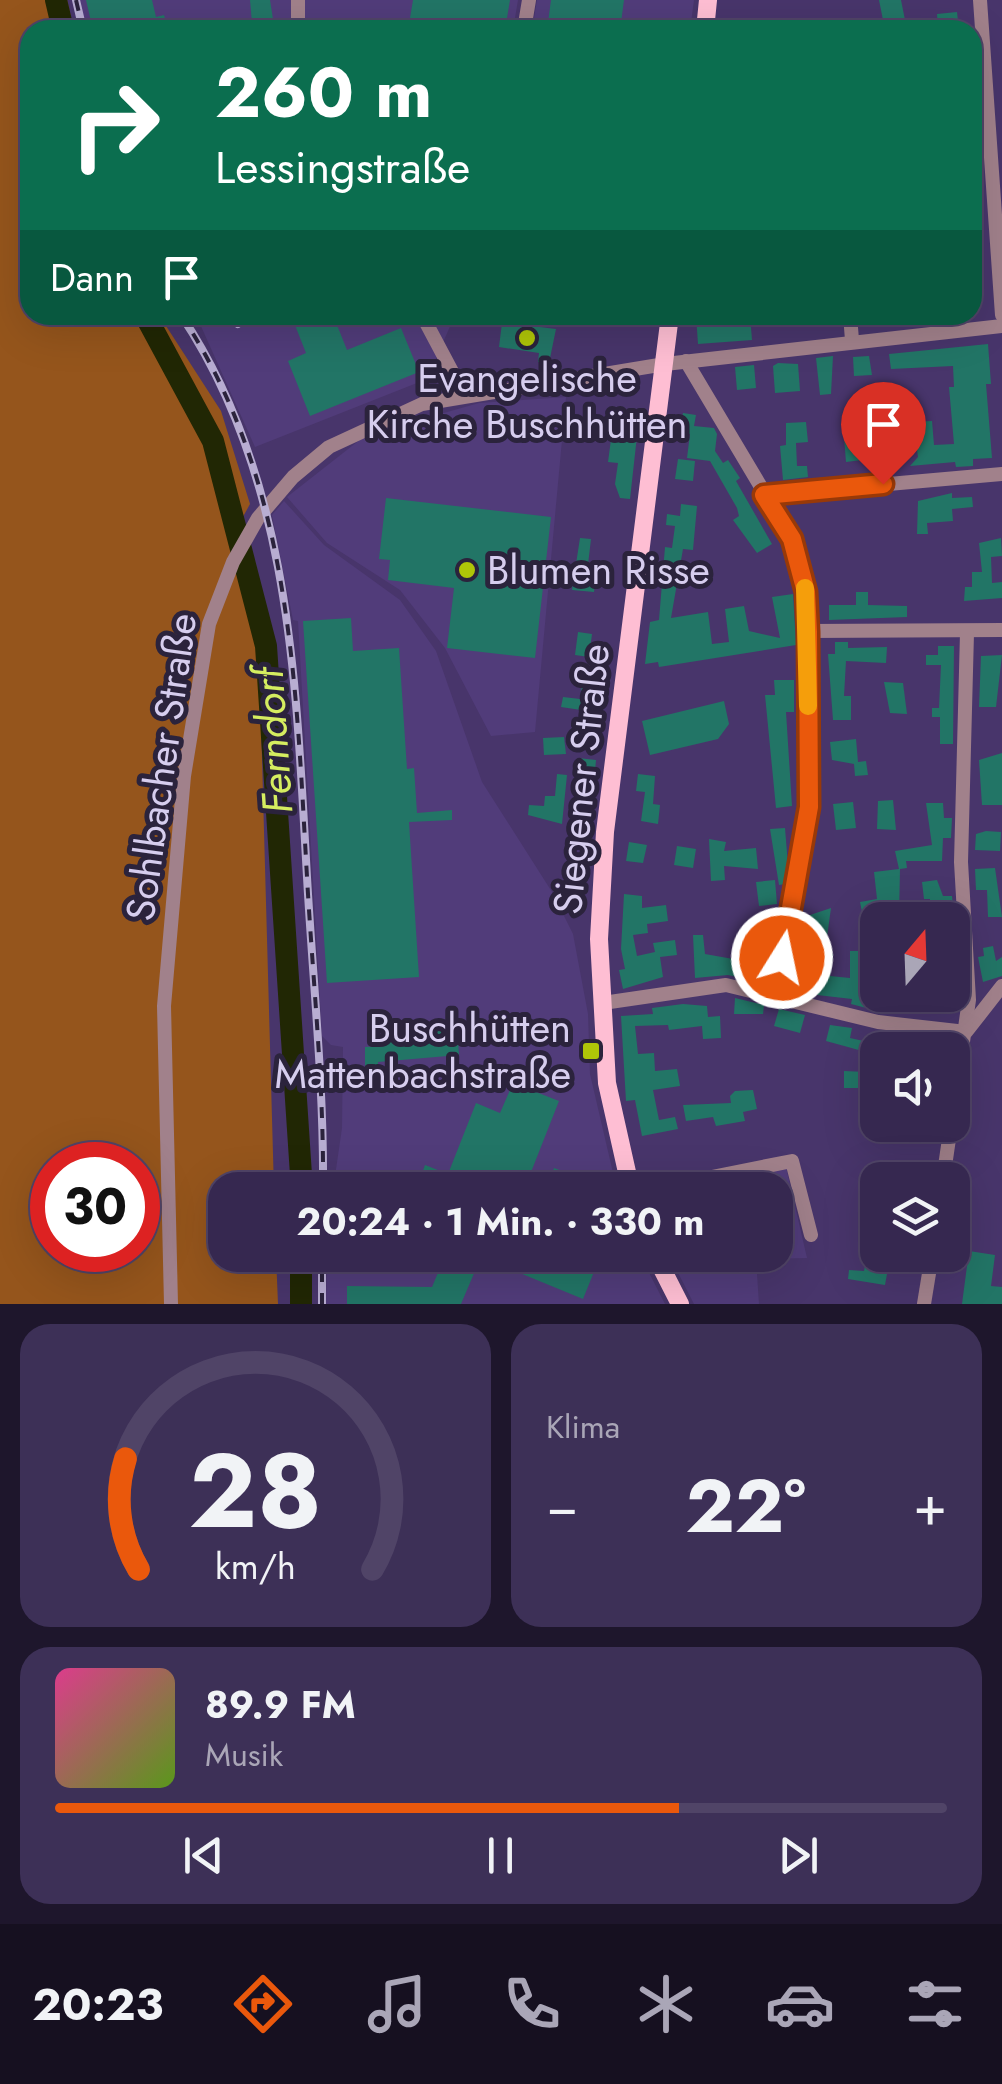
<!DOCTYPE html>
<html lang="de">
<meta charset="utf-8">
<style>
:root{--surface:#362850;--page:#3d3057;--text:#f1f3f6;--muted:#aaa6b7;--line:#504467;--accent:#ea580c}
body{margin:0;font-family:Jost,sans-serif;background:var(--page);color:var(--text);height:100vh;display:flex;flex-direction:column;font-size:38px;white-space:nowrap}
*{box-sizing:border-box;margin:0}
p{font-size:32px;color:var(--muted)}
.icon{flex:none;width:55px;height:55px;fill:none;stroke:currentColor;stroke-width:2;stroke-linecap:round;stroke-linejoin:round}
.map{position:relative;height:1304px;overflow:hidden}
.panel{display:flex;flex-direction:column;gap:20px;padding:20px;background:#1e162c;flex:1}
.panel>*{flex:none}
.banner{position:absolute;left:20px;top:20px;width:962px;height:305px;border-radius:30px;box-shadow:0 10px 40px #0002,0 0 0 2px var(--line);background:#0b6e4f;color:#fff;overflow:hidden}
.needle{width:65px;rotate:19deg}
.tools{position:absolute;left:860px;top:902px;display:grid;gap:20px}
.tools a{display:grid;place-items:center;width:110px;height:110px;border-radius:20px;background:var(--surface);box-shadow:0 10px 40px #0002,0 0 0 2px var(--line);font-size:50px}
.speed{position:absolute;left:30px;top:1142px;display:flex;gap:20px;font-size:50px;font-weight:700;text-align:center}
.speed>*{display:grid;place-content:center;width:130px;height:130px;border-radius:50%;background:var(--surface);box-shadow:0 10px 40px #0002,0 0 0 2px var(--line);line-height:1}
.speed .limit{border:15px solid #d22;background:#fff;color:#111}
.pin{position:absolute;display:grid;place-items:center;width:85px;height:85px;color:#fff;margin:-102px -42px;border-radius:50% 50% 50% 0;rotate:-45deg;box-shadow:0 0 10px #0007}
.pin .icon{rotate:45deg}
.me{position:absolute;width:110px;margin:-55px;rotate:10deg;stroke-linejoin:round;filter:drop-shadow(0 0 8px #0008)}
.turn{display:flex;align-items:center;gap:35px;height:210px;padding:0 30px;font-size:45px}
.turn .icon{width:130px;height:130px;stroke-width:2.5}
.turn b{display:block;font-size:70px;line-height:85px}
.then{display:flex;align-items:center;height:95px;padding:0 30px;background:#0003;gap:20px;font-size:38px}
.big{font-size:75px;font-weight:700;line-height:1.1}
.panel .widget{flex:1;display:flex;flex-direction:column;justify-content:center;gap:15px;min-width:0;padding:0 35px;border-radius:30px;background:var(--page)}
.panel .dial{align-items:center;gap:0}
.dial svg{height:260px;overflow:visible;fill:none;stroke:var(--line);stroke-width:7;stroke-linecap:round;text-anchor:middle}
.dial text{fill:var(--text);stroke:none}
.song{display:flex;align-items:center;gap:30px}
.cover{width:120px;height:120px;border-radius:15px;background:linear-gradient(135deg,hsl(330 70% 55%),hsl(90 70% 35%))}
.played{height:10px;border-radius:5px;background:linear-gradient(90deg,var(--accent) 70%,var(--line) 70%)}
.keys{display:flex;justify-content:space-around;direction:ltr}
.heat{display:flex;justify-content:space-between;align-items:center;font-size:55px;direction:ltr}
.panel .tiles{flex:1;display:grid;gap:20px;grid-template-columns:1fr 1fr}
.widget:last-child{grid-column:span 2}
.trip{position:absolute;left:208px;top:1172px;width:585px;height:100px;border-radius:30px;background:var(--surface);box-shadow:0 10px 40px #0002,0 0 0 2px var(--line);font-weight:700;line-height:100px;text-align:center}
.dock{display:flex;height:160px;justify-content:space-around;align-items:center;background:#161020;color:var(--muted)}
.dock .icon{width:70px;height:70px}
.dock .on{color:var(--accent)}
.dock b{font-size:45px;color:var(--text)}
.map>svg:first-child{display:block}
.built{fill:#513c7a}
.green{fill:#95551c;fill-rule:evenodd}
.lines{fill:none;stroke-linecap:round;stroke-linejoin:round}
.river{stroke:#212704;stroke-width:22}
.building{fill:#227566}
.minor{stroke:#a1818b;stroke-width:14}
.major{stroke:#febed3;stroke-width:18}
.rail-casing{stroke:#b8add2;stroke-width:8}
.rail{stroke:#2b233c;stroke-width:4;stroke-dasharray:11;stroke-linecap:butt}
.route-casing{stroke:#983908;stroke-width:25}
.route{stroke:#ea580c;stroke-width:18}
.slow{stroke:#f59e0b;stroke-width:18}
.poi-dot{fill:#afc508;stroke:#2b233c;stroke-width:4}
.labels{text-anchor:middle;dominant-baseline:central;stroke-width:10;stroke-linejoin:round;paint-order:stroke}
.poi-label{font-size:40px;fill:#d6cdee;stroke:#2b233c}
.street-label{font-size:40px;fill:#d6cdee;stroke:#2b233c}
.water-label{font-size:42px;font-style:italic;fill:#d5ed60;stroke:#2b233c}
</style>
<div class="map">
<svg width="1002" height="1304" viewBox="0 0 1002 1304">
<rect width="100%" height="100%" fill="#48356b"/>
<g class="built">
<path d="M80,0H518L513,30H86Z"/>
<path d="M537,0H694L690,30H532Z"/>
<path d="M196,315H455L427,379L255,447Z"/>
<path d="M566,397L535,732L491,736L445,648L400,590L327,543L287,497L366,435L479,403Z"/>
<path d="M284,501L324,545L400,600L436,651L482,782L552,892L573,934L588,1014L590,1074L617,1190H333L342,1128L343,1047L331,1045L322,1036L298,621L293,620L272,515Z"/>
<path d="M786,1167L807,1258L756,1259L759,1304H694L669,1255H775V1190H683Z"/>
<path d="M327,1255H640L665,1304H326Z"/>
</g>
<path class="green" d="M0,0H67L74,30H30V315H159L221,411L250,504L233,535L259,651L274,1190H225V1255H276L278,1304H0ZM52,1165H138V1250H52Z"/>
<g class="lines">
<g class="river">
<path d="M56,0L63,30"/>
<path d="M145,315L213,441L266,646L302,1190"/>
<path d="M301,1304V1255"/>
</g>
</g>
<g class="building">
<path d="M86,0H152L156,17L164,15L168,30H93Z"/>
<path d="M250,0H270L273,19L252,23Z"/>
<path d="M413,0H510L505,30H408Z"/>
<path d="M551,0H624L620,30H547Z"/>
<path d="M879,0H901L907,30H885Z"/>
<path d="M957,12L959,30H938L937,14Z"/>
<path d="M291,315H333L347,350L401,328L419,372L310,416L288,361L306,353Z"/>
<path d="M517,315L542,318L540,327L556,329L549,363L538,362L539,353L499,347L502,323L516,324Z"/>
<path d="M696,315H750L752,340L698,344Z"/>
<path d="M988,344L991,384H986L992,458L973,459V466L956,467L955,462L910,466L918,457L913,422L932,421L934,445L954,444L949,387H954L953,366L891,369L889,354Z"/>
<path d="M833,356L831,394L820,395L816,358Z"/>
<path d="M869,356L872,375L854,376L853,357Z"/>
<path d="M778,363L798,364L800,391L775,393L773,366Z"/>
<path d="M754,365L756,388L737,390L735,367Z"/>
<path d="M683,413L696,415L694,426L714,428L717,434L715,451L723,463L728,460L740,478L736,481L772,544L757,553L733,520L739,516L737,508L710,461L687,458L690,434L680,433Z"/>
<path d="M806,422L808,442L796,443L797,466H807L808,477L783,480L780,446L786,445V423Z"/>
<path d="M892,424L898,465L887,466L879,474L878,458L846,462L844,437L873,434L872,426Z"/>
<path d="M612,432L637,436L630,499L620,498L615,484L618,463L608,462Z"/>
<path d="M678,459L695,461L693,481L675,479Z"/>
<path d="M952,493V498L972,497L973,507L952,509L953,521L927,523L928,534H917L918,501Z"/>
<path d="M386,498L551,517L535,658L447,648L454,588L388,580L390,560L379,559Z"/>
<path d="M681,504L697,506L693,550L683,549L671,618L708,612L712,644L729,642L725,609L744,606L749,631L780,638L772,597L793,594L796,645L659,667L658,662L645,664L650,622L659,620L665,547L672,548L675,526L666,525L667,514L680,516Z"/>
<path d="M580,538L591,539L587,573L596,574L594,592L572,590Z"/>
<path d="M1001,538L1002,556L991,557L992,583L1002,582V598L964,601L965,587H972V572H982L979,543Z"/>
<path d="M856,592H868V605L907,606V617L829,620V605H856Z"/>
<path d="M351,618L353,651L399,648L407,769L414,768L417,813L452,810V820L409,822L419,977L327,983L303,621Z"/>
<path d="M578,632L592,634L589,657L575,655Z"/>
<path d="M835,642H848V648L887,647L886,663L846,661L844,696H851V720H833L828,654H835Z"/>
<path d="M938,646H954L953,744H940V717H932V708H939L941,665H926V655H938Z"/>
<path d="M1002,655L996,707H979L981,656Z"/>
<path d="M583,676L607,679L600,725L580,723L581,710L561,707L563,697L580,699Z"/>
<path d="M774,680H794V712H786L792,806L776,808L765,695H775Z"/>
<path d="M884,682L903,683L907,714L890,713Z"/>
<path d="M724,701L729,724L718,739L650,755L642,721Z"/>
<path d="M564,737L566,754L544,755L543,738Z"/>
<path d="M856,739L858,762L866,761L868,775L855,776L854,764L832,760L830,742Z"/>
<path d="M1002,753V805H982L979,760Z"/>
<path d="M578,758L596,760L594,783L575,781Z"/>
<path d="M557,774L567,775L562,824L528,815L529,805L544,806L545,796H555Z"/>
<path d="M638,774L655,776L653,804L660,805L658,824L641,821L645,792L636,791Z"/>
<path d="M893,800L896,830L877,829L878,801Z"/>
<path d="M853,802L856,828L836,830L833,804Z"/>
<path d="M926,803H943L944,818H952L951,838H943L942,861H906L907,868L900,869L899,918L869,920V910L862,912L860,902L877,899L874,872L899,869L895,851L932,845Z"/>
<path d="M785,828L788,865L785,884L779,885L770,829Z"/>
<path d="M986,831L1001,832L1000,851L975,850L976,834Z"/>
<path d="M709,839L726,842L724,851L756,848L758,869L724,866L725,880L711,881Z"/>
<path d="M629,842L647,845L643,863L626,861Z"/>
<path d="M677,846L696,849L693,868L674,865Z"/>
<path d="M995,868L1002,917H988L987,890H976L975,869Z"/>
<path d="M775,880L777,904L759,906L756,882Z"/>
<path d="M937,880L943,896H952L954,916H930V899H924L922,882Z"/>
<path d="M624,894L642,896V908L666,905L668,921L647,924L648,933L633,935L637,956L655,952L653,943L675,940L677,955L660,957L663,977L623,989L619,970L625,969L621,949Z"/>
<path d="M831,908L827,937L809,938L807,916Z"/>
<path d="M759,920L777,924L773,945L767,943L761,982L728,975L695,978L693,935H703L705,954L750,962Z"/>
<path d="M993,946L996,961L1002,957V976L983,982L978,957L984,956L983,948Z"/>
<path d="M850,951H860L861,960L873,963L874,1010L851,1004L852,999L817,995L822,953L833,954L830,976L850,978Z"/>
<path d="M934,995L953,997V1013H933Z"/>
<path d="M735,998L764,1005L763,1014H734Z"/>
<path d="M683,1004L707,1006L708,1017L720,1016L721,1038L703,1039L702,1026L669,1030L668,1025L635,1026L638,1054L654,1053L655,1071L677,1069L680,1086L653,1090L659,1120L675,1117L678,1129L642,1136L635,1100L626,1101L621,1016L653,1014L652,1008Z"/>
<path d="M779,1009L805,1015L800,1033L774,1026Z"/>
<path d="M457,1025L459,1055L378,1062V1068L365,1069V1047L386,1046V1031Z"/>
<path d="M830,1025L852,1028L850,1038L868,1042L866,1052L826,1041Z"/>
<path d="M887,1034L937,1040L936,1050H886Z"/>
<path d="M844,1071L866,1072V1088H844Z"/>
<path d="M513,1083L559,1101L524,1190H416L425,1165L448,1174L476,1103L500,1113Z"/>
<path d="M753,1090L757,1109L743,1112L745,1121L716,1126L713,1117L686,1121L683,1105L731,1103L730,1096L735,1091Z"/>
<path d="M554,1168L586,1180L582,1190H546Z"/>
<path d="M779,1174L781,1186L769,1190H716Z"/>
<path d="M868,1249L885,1255L884,1262L889,1263L885,1285L848,1279L849,1270L864,1271Z"/>
<path d="M969,1251L995,1255L991,1286L1002,1287V1304H962Z"/>
<path d="M410,1255H592L598,1262L583,1299L481,1257L461,1304H347V1286L432,1287L440,1268Z"/>
</g>
<g class="lines">
<g class="minor">
<path d="M298,0V30"/>
<path d="M980,0L1002,315"/>
<path d="M524,30L529,0"/>
<path d="M422,315L465,396"/>
<path d="M850,315L852,340"/>
<path d="M686,361L792,539L806,592L809,807L776,995"/>
<path d="M764,495L1002,474"/>
<path d="M808,631L1002,630"/>
<path d="M603,1003L726,985L878,1022L966,1032L1002,986"/>
<path d="M952,1118L969,1000L961,862L967,633"/>
<path d="M943,1180L951,1125"/>
<path d="M647,1190L792,1161L811,1235"/>
<path d="M171,1304L164,1006L184,776L209,624L233,562L258,518L293,477L329,447L422,404L665,364L1002,326"/>
<path d="M924,1304L932,1255"/>
</g>
<g class="major">
<path d="M705,30L708,0"/>
<path d="M631,1190L607,1083L599,939L605,832L670,315"/>
<path d="M655,1255L680,1304"/>
</g>
<g class="rail-casing">
<g id="rail">
<path d="M76,0L83,30"/>
<path d="M181,315C295,485 296,696 308,894C314,992 324,1091 323,1190"/>
<path d="M233,315L238,324"/>
<path d="M322,1304V1255"/>
</g>
</g>
<use href="#rail" class="rail"/>
</g>
<g class="lines">
<g class="route-casing">
<path id="route" d="M782,958L809,807L808,632L806,592L792,539L764,495L883,484"/>
</g>
<use href="#route" class="route"/>
<path class="slow" d="M805,588L808,706"/>
</g>
<g class="poi-dot">
<circle cx="527" cy="338" r="10"/>
<circle cx="467" cy="570" r="10"/>
<rect x="581" y="1041" width="20" height="20" rx="5"/>
</g>
<g class="labels">
<g class="poi-label">
<text x="527" y="378">Evangelische<tspan x="527" dy="46">Kirche Buschhütten</tspan></text>
<text x="487" y="570" text-anchor="start">Blumen Risse</text>
<text x="571" y="1028" text-anchor="end">Buschhütten<tspan x="571" dy="46">Mattenbachstraße</tspan></text>
</g>
<g class="street-label">
<text transform="translate(161 767) rotate(-82)">Sohlbacher Straße</text>
<text transform="translate(581 779) rotate(-84)">Siegener Straße</text>
</g>
<g class="water-label">
<text transform="translate(273 741) rotate(-94)">Ferndorf</text>
</g>
</g>
</svg>
<div class="tools">
<a><svg class="needle" viewBox="-14 -14 28 28"><path d="M0-13l5 13h-10z" fill="#e53935"/><path d="M0 13l5-13h-10z" fill="#aaa6b7"/></svg></a>
<a><svg class="icon" aria-label="sound" viewBox="0 0 24 24"><path d="M4 9h4l5-4v14l-5-4H4zM17 9q2 3 0 6"/></svg></a>
<a><svg class="icon" aria-label="layers" viewBox="0 0 24 24"><path d="M12 4l9 5-9 5-9-5zM3 14l9 5 9-5"/></svg></a>
</div>
<div class="speed"><div class="limit">30</div></div>
<div class="pin" style="left:883px;top:484px;background:#d93025"><svg class="icon" aria-label="arrive" viewBox="0 0 24 24"><path d="M6 21V4h12l-3 4 3 4H6"/></svg></div>
<svg class="me" style="left:782px;top:958px" viewBox="-20 -20 40 40"><circle r="17" fill="#ea580c" stroke="#fff" stroke-width="3"/><path d="M0-11L8 9 0 5-8 9z" fill="#fff"/></svg>
<div class="trip">20:24 · 1 Min. · 330 m</div>
<div class="banner">
<div class="turn"><svg class="icon" aria-label="right" viewBox="0 0 24 24"><path d="M7 20v-9h11M14 6l5 5-5 5"/></svg><div><b>260 m</b>Lessingstraße</div></div>
<div class="then">Dann<svg class="icon" aria-label="arrive" viewBox="0 0 24 24"><path d="M6 21V4h12l-3 4 3 4H6"/></svg></div>
</div>
</div>
<section class="panel">
<div class="tiles">
<div class="widget dial"><svg viewBox="0 0 100 80">
<path d="M14 69A42 42 0 1 1 86 69"/>
<path d="M14 69A42 42 0 0 1 10 35" stroke="#ea580c"/>
<text x="50" y="56" font-size="32" font-weight="700">28</text>
<text x="50" y="72" font-size="11">km/h</text>
</svg></div>
<div class="widget"><p>Klima</p>
<div class="heat"><a>−</a><b class="big">22°</b><a>+</a></div>
</div>
<div class="widget">
<div class="song"><i class="cover"></i><div><b>89.9 FM</b><p>Musik</p></div></div>
<div class="played"></div>
<div class="keys"><svg class="icon" aria-label="previous" viewBox="0 0 24 24"><path d="M18 5L8 12l10 7zM5 5v14"/></svg><svg class="icon" aria-label="pause" viewBox="0 0 24 24"><path d="M8 5v14M16 5v14"/></svg><svg class="icon" aria-label="next" viewBox="0 0 24 24"><path d="M6 5l10 7-10 7zM19 5v14"/></svg></div>
</div>
</div>
</section>
<nav class="dock">
<b>20:23</b>
<svg class="icon on" aria-label="directions" viewBox="0 0 24 24"><path d="M12 3l9 9-9 9-9-9zM9 14v-3h6M13 9l2 2-2 2"/></svg>
<svg class="icon" aria-label="music" viewBox="0 0 24 24"><path d="M9 18V5l10-2v13"/><circle cx="6" cy="18" r="3"/><circle cx="16" cy="16" r="3"/></svg>
<svg class="icon" aria-label="phone" viewBox="0 0 24 24"><path d="M5 4h4l2 5-3 2q2 4 5 5l2-3 5 2v4C11 20 4 13 5 4z"/></svg>
<svg class="icon" aria-label="climate" viewBox="0 0 24 24"><path d="M12 3v18M4 7l16 10M4 17L20 7"/></svg>
<svg class="icon" aria-label="car" viewBox="0 0 24 24"><path d="M5 17H2v-5l4-1 3-4h7l3 4 3 1v5h-3M9 17h6M6 11h13"/><circle cx="7" cy="17" r="2"/><circle cx="17" cy="17" r="2"/></svg>
<svg class="icon" aria-label="filters" viewBox="0 0 24 24"><path d="M4 7h16M4 17h16"/><circle cx="9" cy="7" r="2"/><circle cx="15" cy="17" r="2"/></svg>
</nav>
